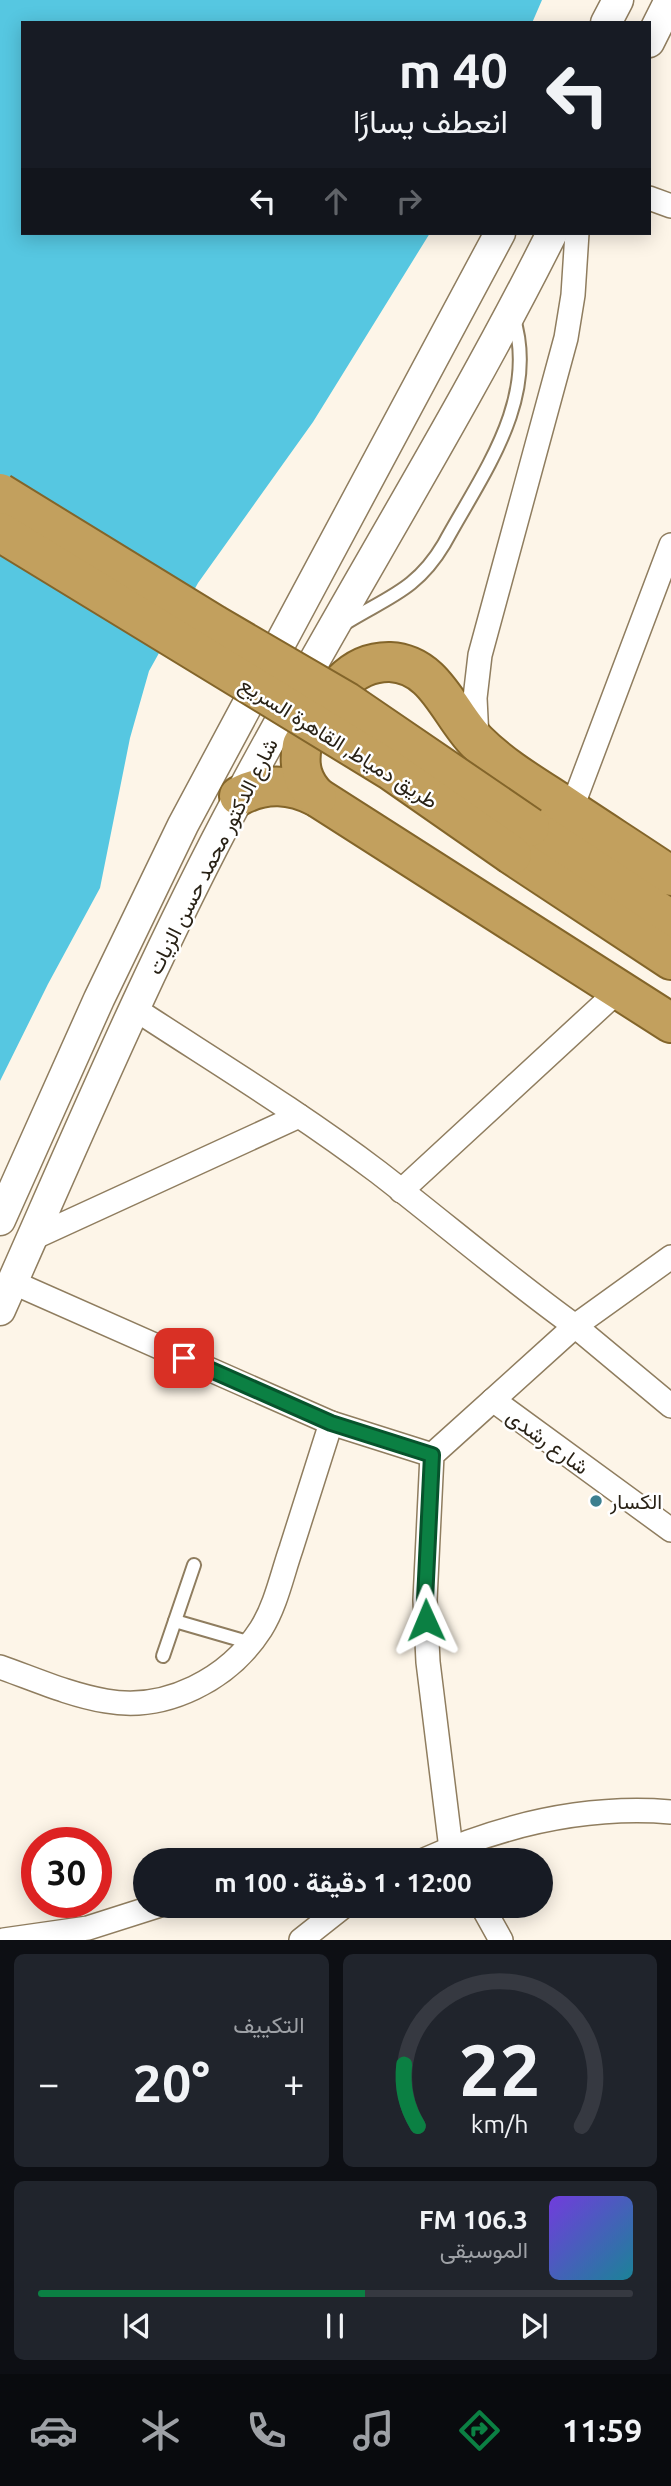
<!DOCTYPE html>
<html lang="ar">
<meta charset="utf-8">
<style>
:root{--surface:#171b24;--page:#20242c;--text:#f1f3f6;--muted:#9ea1a6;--line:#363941;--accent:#0b8043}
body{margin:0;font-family:Ubuntu,Vazirmatn,sans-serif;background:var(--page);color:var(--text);direction:rtl;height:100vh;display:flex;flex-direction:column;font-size:26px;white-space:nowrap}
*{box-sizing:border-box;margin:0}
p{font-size:23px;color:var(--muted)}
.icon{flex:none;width:38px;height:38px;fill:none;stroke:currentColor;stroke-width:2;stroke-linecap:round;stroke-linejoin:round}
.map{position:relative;height:1940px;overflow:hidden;direction:ltr}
.drawer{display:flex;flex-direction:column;gap:14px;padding:14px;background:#0d0f14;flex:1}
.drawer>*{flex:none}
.guide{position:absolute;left:21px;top:21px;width:630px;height:214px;border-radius:0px;box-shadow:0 4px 18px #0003;direction:rtl;background:#171b24;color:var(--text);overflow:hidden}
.speed{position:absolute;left:21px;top:1827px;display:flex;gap:14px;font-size:35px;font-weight:700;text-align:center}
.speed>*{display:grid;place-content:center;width:91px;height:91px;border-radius:50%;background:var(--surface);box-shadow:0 4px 18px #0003;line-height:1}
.speed .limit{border:10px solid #d22;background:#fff;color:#111}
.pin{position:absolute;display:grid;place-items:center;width:60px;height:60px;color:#fff;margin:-30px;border-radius:14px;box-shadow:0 4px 10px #0006}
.me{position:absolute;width:77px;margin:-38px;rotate:359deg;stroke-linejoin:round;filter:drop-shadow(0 0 5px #0008)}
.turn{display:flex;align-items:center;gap:24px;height:147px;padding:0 28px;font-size:32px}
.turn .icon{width:91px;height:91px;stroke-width:2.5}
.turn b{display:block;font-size:49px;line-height:60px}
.lanes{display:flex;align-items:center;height:66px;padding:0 28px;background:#0003;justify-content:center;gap:35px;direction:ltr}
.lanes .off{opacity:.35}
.big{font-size:52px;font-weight:700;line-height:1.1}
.drawer .tile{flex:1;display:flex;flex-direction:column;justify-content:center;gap:10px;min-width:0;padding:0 24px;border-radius:10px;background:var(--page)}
.drawer .dial{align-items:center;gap:0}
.dial svg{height:182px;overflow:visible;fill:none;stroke:var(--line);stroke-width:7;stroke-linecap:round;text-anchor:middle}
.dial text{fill:var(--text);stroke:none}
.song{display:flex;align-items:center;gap:21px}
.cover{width:84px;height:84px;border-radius:10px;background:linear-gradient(135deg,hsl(260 70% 55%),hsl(190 70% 35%))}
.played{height:7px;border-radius:4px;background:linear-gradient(90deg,var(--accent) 55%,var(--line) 55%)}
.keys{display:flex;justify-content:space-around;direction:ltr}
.heat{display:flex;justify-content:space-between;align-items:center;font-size:38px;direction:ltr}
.drawer .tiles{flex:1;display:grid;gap:14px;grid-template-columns:1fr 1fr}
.tile:last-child{grid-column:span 2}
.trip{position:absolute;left:133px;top:1848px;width:420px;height:70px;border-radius:35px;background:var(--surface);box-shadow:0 4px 18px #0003;font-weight:700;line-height:70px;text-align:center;direction:rtl}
.dock{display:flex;height:112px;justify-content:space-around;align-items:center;background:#090b0e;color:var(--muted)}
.dock .icon{width:49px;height:49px}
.dock .current{color:var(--accent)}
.dock b{font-size:32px;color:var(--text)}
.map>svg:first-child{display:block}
.water{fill:#56c7e1}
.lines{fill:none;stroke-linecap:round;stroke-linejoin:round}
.service-casing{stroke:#8f7d5f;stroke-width:16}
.minor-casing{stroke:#8f7d5f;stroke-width:26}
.tertiary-casing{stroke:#8f7d5f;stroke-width:33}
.trunk-casing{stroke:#83652a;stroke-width:42}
.service{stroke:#fff;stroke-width:12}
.minor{stroke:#fff;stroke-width:23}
.tertiary{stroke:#fff;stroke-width:30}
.trunk{stroke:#c2a05e;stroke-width:38}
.trunk-bridge-casing{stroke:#83652a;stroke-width:42;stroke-linecap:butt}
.trunk-bridge{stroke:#c2a05e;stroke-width:38}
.route-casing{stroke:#07532c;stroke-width:18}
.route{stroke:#0b8043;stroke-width:12}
.poi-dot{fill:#3c7f8f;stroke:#fff;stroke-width:2.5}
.labels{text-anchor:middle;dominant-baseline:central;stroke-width:5;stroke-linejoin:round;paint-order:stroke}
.street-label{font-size:21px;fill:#292216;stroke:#fff}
.poi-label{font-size:21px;fill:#292216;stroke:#fff;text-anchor:start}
</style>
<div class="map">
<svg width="671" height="1940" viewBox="0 0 671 1940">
<rect width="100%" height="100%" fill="#fdf5e8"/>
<path class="water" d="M0,0H542L532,23H23V233H430L313,422L198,583L149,671L130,738L100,888L48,984L0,1081Z"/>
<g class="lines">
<g class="service-casing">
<g id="service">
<path d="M344,624C387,597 416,591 444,544C482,474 540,399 513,316"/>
<path d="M175,1621L251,1643"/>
<path d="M163,1656L194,1565"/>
</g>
</g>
<g class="minor-casing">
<g id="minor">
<path d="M649,198L671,206"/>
<path d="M477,739L475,698L480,655L566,338L573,295L577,233"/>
<path d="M571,810L671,545"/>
<path d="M135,1009C216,1062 300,1113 378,1172C444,1223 507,1277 575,1326L671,1257"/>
<path d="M401,1191L619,990"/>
<path d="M31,1239L299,1116"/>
<path d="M12,1282L331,1423L432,1455"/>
<path d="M493,1400L671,1530"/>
<path d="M0,1667C34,1679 70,1695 106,1701C166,1712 229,1679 261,1629C276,1605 282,1575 291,1549C304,1507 318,1465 331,1423"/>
<path d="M424,1860C502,1825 585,1805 671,1812"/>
<path d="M457,1860L451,1849L428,1662L425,1600L432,1455L575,1326L671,1406"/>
<path d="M482,1906L501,1940"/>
<path d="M4,1940L88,1928L157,1906"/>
<path d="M301,1940L344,1906"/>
</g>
</g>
<g class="tertiary-casing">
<g id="tertiary">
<path d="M606,23L618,0"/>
<path d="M649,42L670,0"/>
<path d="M0,1220L99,999L183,825L500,233"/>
<path d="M0,1310C77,1137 150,963 239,797C340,607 456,425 552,233"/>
</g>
</g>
<g class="trunk-casing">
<g id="trunk">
<path d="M239,796C266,782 291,784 317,797L671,1023"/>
<path d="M317,797C302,782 298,766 302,745C323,710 341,661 390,662C436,664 449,714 477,742C501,766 531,784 559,802C596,827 634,851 671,876"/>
<path d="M530,827L671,920"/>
<path d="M512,855L671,960"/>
</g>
</g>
<use href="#service" class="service"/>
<use href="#minor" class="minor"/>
<use href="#tertiary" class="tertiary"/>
<use href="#trunk" class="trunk"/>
<g class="trunk-bridge-casing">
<g id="trunk-bridge">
<path d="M0,493L215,625L347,702L530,827"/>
<path d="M0,532L390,770L512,855"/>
</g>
</g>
<use href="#trunk-bridge" class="trunk-bridge"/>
</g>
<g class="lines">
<g class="route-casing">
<path id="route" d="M184,1358L331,1423L432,1455L425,1600L426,1620"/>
</g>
<use href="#route" class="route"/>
</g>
<circle class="poi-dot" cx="596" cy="1501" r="7"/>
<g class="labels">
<g class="street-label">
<text transform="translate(339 742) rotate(32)">طريق دمياط, القاهرة السريع</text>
<text transform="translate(212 856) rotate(-63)">شارع الدكتور محمد حسن الزيات</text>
<text transform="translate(548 1441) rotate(36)">شارع رشدى</text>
</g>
<g class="poi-label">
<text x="610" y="1501">الكسار</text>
</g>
</g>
</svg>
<div class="speed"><div class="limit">30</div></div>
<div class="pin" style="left:184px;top:1358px;background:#d93025"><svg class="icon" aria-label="arrive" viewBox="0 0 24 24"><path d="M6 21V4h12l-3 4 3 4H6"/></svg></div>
<svg class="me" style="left:426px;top:1620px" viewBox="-20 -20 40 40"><path d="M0-17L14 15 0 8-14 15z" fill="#0b8043" stroke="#fff" stroke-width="4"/></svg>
<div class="trip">12:00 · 1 دقيقة · 100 m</div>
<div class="guide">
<div class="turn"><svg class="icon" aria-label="left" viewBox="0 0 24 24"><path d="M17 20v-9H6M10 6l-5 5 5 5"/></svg><div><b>40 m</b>انعطف يسارًا</div></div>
<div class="lanes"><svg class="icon" aria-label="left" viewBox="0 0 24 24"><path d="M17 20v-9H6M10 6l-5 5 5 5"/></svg><svg class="icon off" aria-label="ahead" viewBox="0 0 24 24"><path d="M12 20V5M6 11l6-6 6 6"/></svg><svg class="icon off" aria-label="right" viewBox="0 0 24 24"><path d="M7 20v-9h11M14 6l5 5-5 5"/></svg></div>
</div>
</div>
<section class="drawer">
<div class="tiles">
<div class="tile dial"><svg viewBox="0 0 100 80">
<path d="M14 69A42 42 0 1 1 86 69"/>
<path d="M14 69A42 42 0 0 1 8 42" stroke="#0b8043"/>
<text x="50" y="56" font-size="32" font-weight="700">22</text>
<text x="50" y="72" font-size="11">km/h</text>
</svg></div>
<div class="tile"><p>التكييف</p>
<div class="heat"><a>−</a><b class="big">20°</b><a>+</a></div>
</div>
<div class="tile">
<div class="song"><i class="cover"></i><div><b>106.3 FM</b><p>الموسيقى</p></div></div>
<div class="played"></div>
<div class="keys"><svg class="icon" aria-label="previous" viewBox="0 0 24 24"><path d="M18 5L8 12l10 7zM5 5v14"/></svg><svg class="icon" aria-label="pause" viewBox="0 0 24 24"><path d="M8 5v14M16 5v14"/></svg><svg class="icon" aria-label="next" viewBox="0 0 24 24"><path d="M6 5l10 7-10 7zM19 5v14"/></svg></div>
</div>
</div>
</section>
<nav class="dock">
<b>11:59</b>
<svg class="icon current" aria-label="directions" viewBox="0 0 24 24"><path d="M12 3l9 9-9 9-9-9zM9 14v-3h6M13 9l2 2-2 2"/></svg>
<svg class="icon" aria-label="music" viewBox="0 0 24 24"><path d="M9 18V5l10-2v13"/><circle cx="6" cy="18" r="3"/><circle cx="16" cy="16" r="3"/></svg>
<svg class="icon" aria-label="phone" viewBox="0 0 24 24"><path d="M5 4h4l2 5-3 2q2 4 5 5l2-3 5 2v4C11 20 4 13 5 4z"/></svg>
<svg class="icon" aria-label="climate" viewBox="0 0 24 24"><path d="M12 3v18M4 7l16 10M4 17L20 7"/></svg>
<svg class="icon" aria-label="car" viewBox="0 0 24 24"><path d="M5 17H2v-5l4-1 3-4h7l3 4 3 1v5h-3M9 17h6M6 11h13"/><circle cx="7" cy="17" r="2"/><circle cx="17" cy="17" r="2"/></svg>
</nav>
